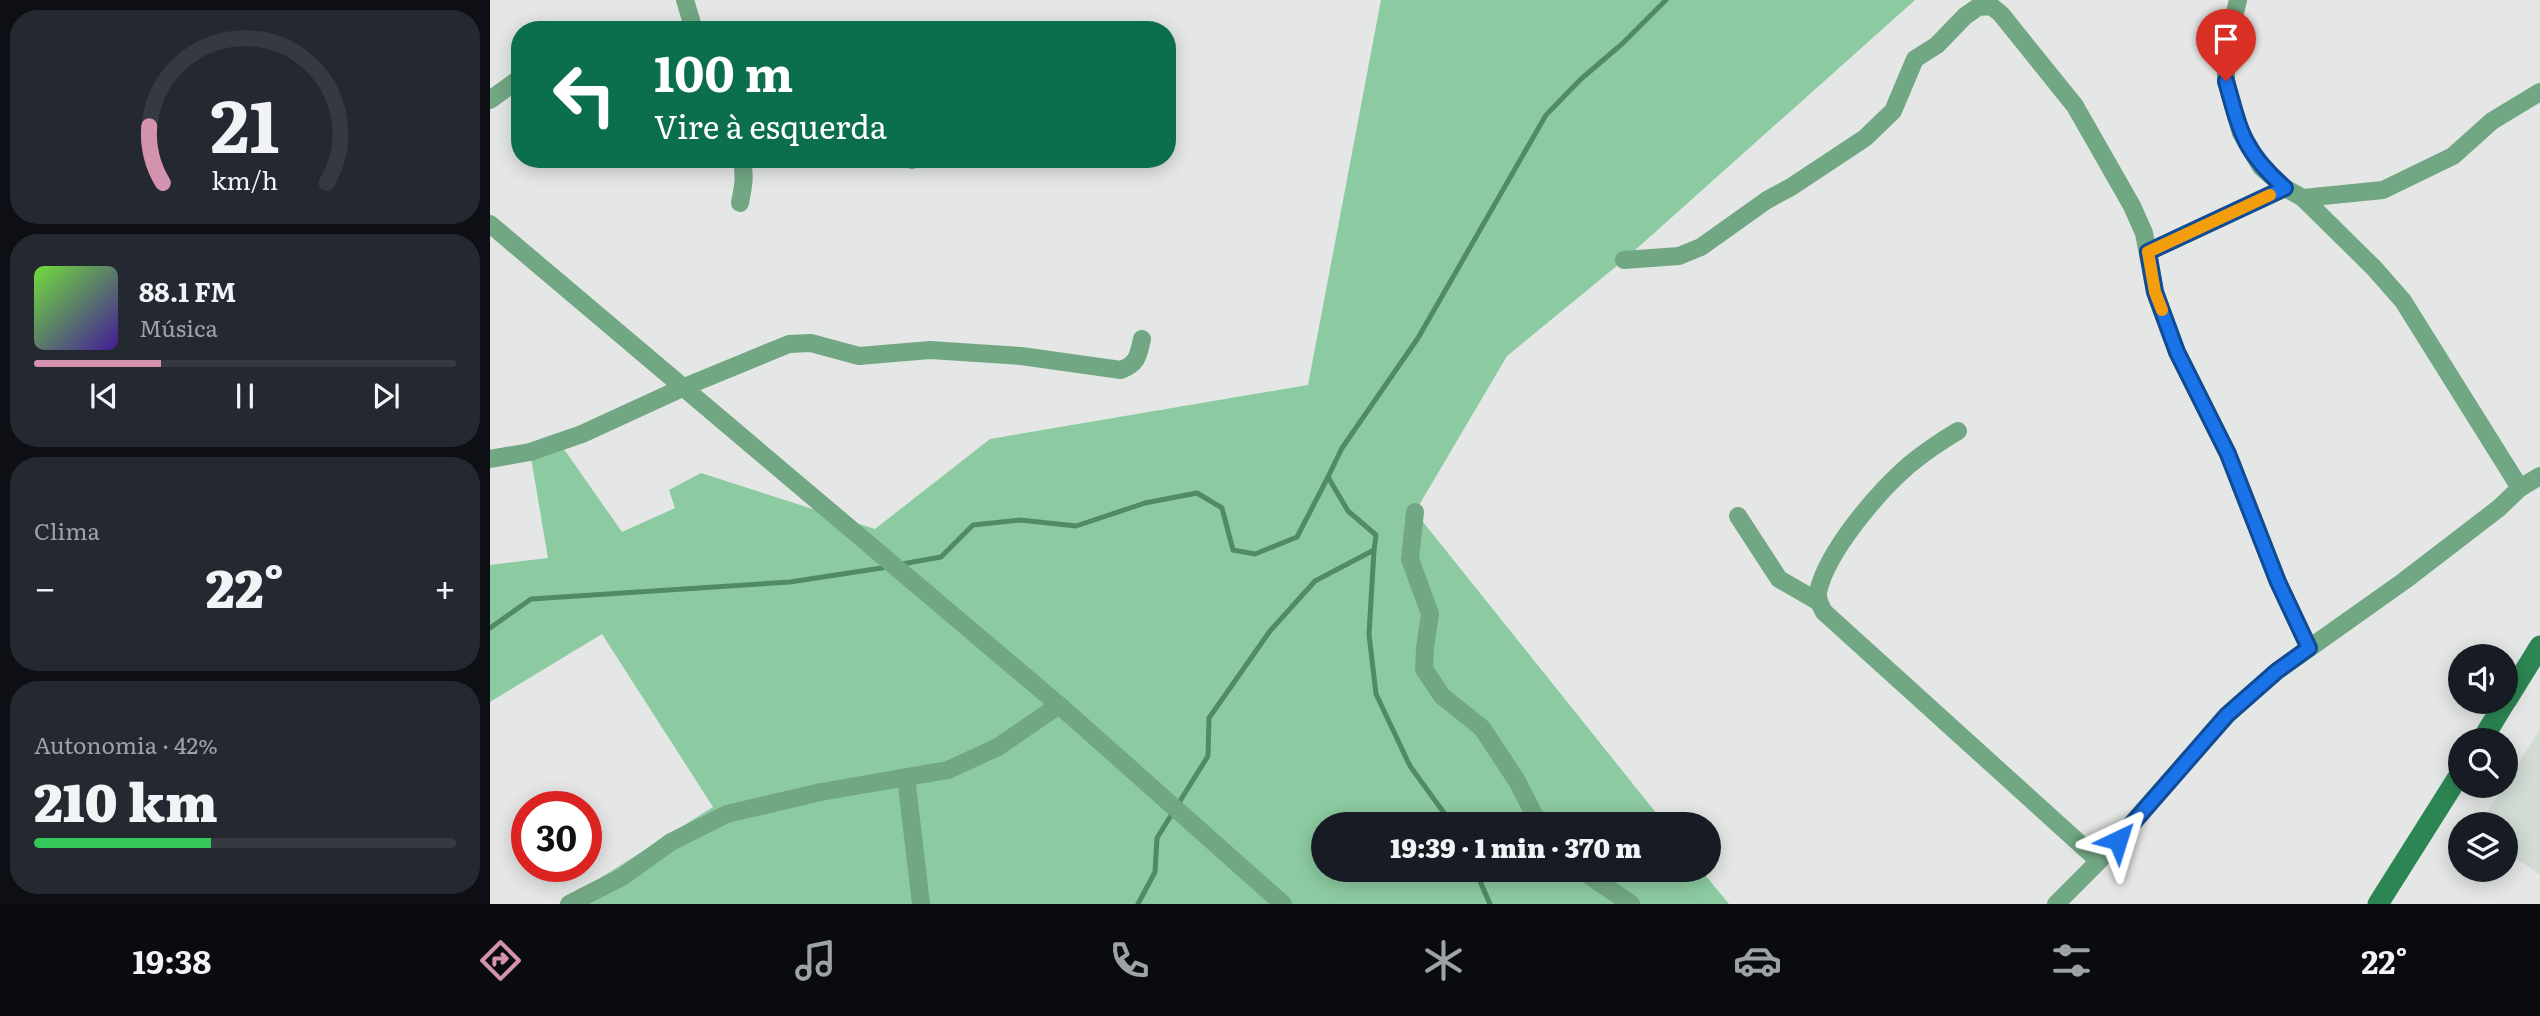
<!DOCTYPE html>
<html lang="pt">
<meta charset="utf-8">
<style>
:root{--surface:#171b24;--page:#242831;--text:#f1f3f6;--muted:#9ea1a6;--line:#363941;--accent:#d393ae}
body{margin:0;font-family:Literata,serif;background:var(--page);color:var(--text);height:100vh;display:flex;flex-direction:column;font-size:26px;white-space:nowrap}
*{box-sizing:border-box;margin:0}
p{font-size:23px;color:var(--muted)}
.icon{flex:none;width:38px;height:38px;fill:none;stroke:currentColor;stroke-width:2;stroke-linecap:round;stroke-linejoin:round}
.map{position:relative;flex:1;overflow:hidden}
.details{display:flex;flex-direction:column;gap:10px;padding:10px;background:#0d0f14;width:490px}
.details>*{flex:none}
.banner{position:absolute;left:21px;top:21px;width:665px;height:147px;border-radius:28px;box-shadow:0 4px 18px #0003;background:#0b6e4f;color:#fff;overflow:hidden}
.controls{position:absolute;left:1958px;top:644px;display:grid;gap:14px}
.controls a{display:grid;place-items:center;width:70px;height:70px;border-radius:50%;background:var(--surface);box-shadow:0 4px 18px #0003;font-size:35px}
.speed{position:absolute;left:21px;top:791px;display:flex;gap:14px;font-size:35px;font-weight:700;text-align:center}
.speed>*{display:grid;place-content:center;width:91px;height:91px;border-radius:50%;background:var(--surface);box-shadow:0 4px 18px #0003;line-height:1}
.speed .limit{border:10px solid #d22;background:#fff;color:#111}
.pin{position:absolute;display:grid;place-items:center;width:60px;height:60px;color:#fff;margin:-72px -30px;border-radius:50% 50% 50% 0;rotate:-45deg;box-shadow:0 0 7px #0007}
.pin .icon{rotate:45deg}
.me{position:absolute;width:77px;margin:-38px;rotate:41deg;stroke-linejoin:round;filter:drop-shadow(0 0 5px #0008)}
.turn{display:flex;align-items:center;gap:24px;height:147px;padding:0 28px;font-size:32px}
.turn .icon{width:91px;height:91px;stroke-width:2.5}
.turn b{display:block;font-size:49px;line-height:60px}
.big{font-size:52px;font-weight:800;line-height:1.1}
.details .tile{flex:1;display:flex;flex-direction:column;justify-content:center;gap:10px;min-width:0;padding:0 24px;border-radius:28px;background:var(--page)}
.details .dial{align-items:center;gap:0}
.dial svg{height:182px;overflow:visible;fill:none;stroke:var(--line);stroke-width:7;stroke-linecap:round;text-anchor:middle}
.dial text{fill:var(--text);stroke:none}
.song{display:flex;align-items:center;gap:21px}
.cover{width:84px;height:84px;border-radius:10px;background:linear-gradient(135deg,hsl(100 70% 55%),hsl(260 70% 35%))}
.played{height:7px;border-radius:4px;background:linear-gradient(90deg,var(--accent) 30%,var(--line) 30%)}
.keys{display:flex;justify-content:space-around;direction:ltr}
.heat{display:flex;justify-content:space-between;align-items:center;font-size:38px;direction:ltr}
.charge{height:10px;border-radius:5px;background:linear-gradient(90deg,#34c759 42%,var(--line) 0)}
.trip{position:absolute;left:821px;top:812px;width:410px;height:70px;border-radius:35px;background:var(--surface);box-shadow:0 4px 18px #0003;font-weight:800;line-height:70px;text-align:center}
.dock{display:flex;height:112px;justify-content:space-around;align-items:center;background:#090b0e;color:var(--muted)}
.dock .icon{width:49px;height:49px}
.dock .active{color:var(--accent)}
.dock b{font-size:32px;color:var(--text)}
main{display:flex;flex:1;min-height:0}
.map>svg:first-child{display:block}
.built{fill:#d2dcd5}
.green{fill:#8ccba1}
.lines{fill:none;stroke-linecap:round;stroke-linejoin:round}
.stream{stroke:#518a66;stroke-width:5}
.street{stroke:#72a783;stroke-width:18}
.secondary{stroke:#2c8653;stroke-width:21}
.route-casing{stroke:#114b97;stroke-width:18}
.route{stroke:#1a73e8;stroke-width:12}
.slow{stroke:#f59e0b;stroke-width:12}
</style>
<main>
<section class="details">
<div class="tile dial"><svg viewBox="0 0 100 80">
<path d="M14 69A42 42 0 1 1 86 69"/>
<path d="M14 69A42 42 0 0 1 8 44" stroke="#d393ae"/>
<text x="50" y="56" font-size="32" font-weight="700">21</text>
<text x="50" y="72" font-size="11">km/h</text>
</svg></div>
<div class="tile">
<div class="song"><i class="cover"></i><div><b>88.1 FM</b><p>Música</p></div></div>
<div class="played"></div>
<div class="keys"><svg class="icon" aria-label="previous" viewBox="0 0 24 24"><path d="M18 5L8 12l10 7zM5 5v14"/></svg><svg class="icon" aria-label="pause" viewBox="0 0 24 24"><path d="M8 5v14M16 5v14"/></svg><svg class="icon" aria-label="next" viewBox="0 0 24 24"><path d="M6 5l10 7-10 7zM19 5v14"/></svg></div>
</div>
<div class="tile"><p>Clima</p>
<div class="heat"><a>−</a><b class="big">22°</b><a>+</a></div>
</div>
<div class="tile"><p>Autonomia · 42%</p><b class="big">210 km</b><div class="charge"></div></div>
</section>
<div class="map">
<svg width="2050" height="904" viewBox="0 0 2050 904">
<rect width="100%" height="100%" fill="#e4e7e5"/>
<path class="built" d="M2050,729V875L2016,851V824H1990Z"/>
<path class="green" d="M891,0H1425L1134,260L1017,356L925,512L1175,824H833V870H1211L1239,904H69L223,807L112,634L0,702V565L58,558L40,452L69,442L132,532L185,508L179,490L211,473L385,529L500,439L818,385Z"/>
<g class="lines">
<g class="stream">
<path d="M884,550L879,634L886,694L920,766L962,824"/>
<path d="M412,564L451,557L483,525L530,520L586,526L655,503L707,493L732,508L743,550L765,554L807,537L838,477"/>
<path d="M0,628L41,599L300,582L398,567"/>
<path d="M985,870L1000,904"/>
<path d="M648,904L665,872L667,838L718,756L719,718L780,631L825,581L884,550L886,535L858,511L838,477L852,448L928,338L1056,115L1091,79L1132,44L1176,0"/>
</g>
<g class="street">
<path d="M195,0L204,30"/>
<path d="M1748,0L1736,49V81L1751,133L1771,167L1795,188L1813,198L1884,268L1913,301L2030,488"/>
<path d="M0,100L30,78"/>
<path d="M421,159L422,160"/>
<path d="M1813,198L1893,190L1963,156L2002,121L2050,92"/>
<path d="M250,203C253,187 256,175 251,159"/>
<path d="M0,224L569,705L793,904"/>
<path d="M1658,252L1795,188"/>
<path d="M1134,260L1189,256L1211,247L1277,200L1301,187L1375,138L1403,111L1425,59L1447,45L1475,16L1488,7L1501,6L1511,14L1585,106L1642,206L1654,233L1665,292L1687,352L1738,454L1788,582L1819,648"/>
<path d="M1468,431C1451,441 1435,452 1419,465C1388,492 1337,551 1328,592C1327,599 1330,605 1334,612L1609,861"/>
<path d="M0,459L40,452L92,434L192,388L299,344L321,343L369,356L440,350L531,356L631,370C648,363 648,356 652,339"/>
<path d="M925,512L920,559L940,614L935,648L934,669L952,696L992,728L1027,781L1049,824"/>
<path d="M1248,516L1289,579L1329,602"/>
<path d="M416,777L431,904"/>
<path d="M1091,870L1141,904"/>
<path d="M79,904L132,877L181,842L237,814L331,792L458,770L508,747L569,705"/>
<path d="M1566,904L1609,861L1737,715L1787,671L1914,581L2009,508L2030,488L2050,476"/>
</g>
<g class="secondary">
<path d="M2016,701L2050,646"/>
<path d="M1992,740L2015,702"/>
<path d="M1888,904L1970,774"/>
</g>
</g>
<g class="lines">
<g class="route-casing">
<path id="route" d="M1628,840L1737,715L1787,671L1819,648L1788,582L1738,454L1687,352L1665,292L1658,252L1795,188C1754,152 1750,132 1736,81"/>
</g>
<use href="#route" class="route"/>
<path class="slow" d="M1672,310L1665,292L1658,252L1780,195"/>
</g>
</svg>
<div class="controls">
<a><svg class="icon" aria-label="sound" viewBox="0 0 24 24"><path d="M4 9h4l5-4v14l-5-4H4zM17 9q2 3 0 6"/></svg></a>
<a><svg class="icon" aria-label="search" viewBox="0 0 24 24"><circle cx="10" cy="10" r="6"/><path d="M15 15l6 6"/></svg></a>
<a><svg class="icon" aria-label="layers" viewBox="0 0 24 24"><path d="M12 4l9 5-9 5-9-5zM3 14l9 5 9-5"/></svg></a>
</div>
<div class="speed"><div class="limit">30</div></div>
<div class="pin" style="left:1736px;top:81px;background:#d93025"><svg class="icon" aria-label="arrive" viewBox="0 0 24 24"><path d="M6 21V4h12l-3 4 3 4H6"/></svg></div>
<svg class="me" style="left:1628px;top:840px" viewBox="-20 -20 40 40"><path d="M0-17L14 15 0 8-14 15z" fill="#1a73e8" stroke="#fff" stroke-width="4"/></svg>
<div class="trip">19:39 · 1 min · 370 m</div>
<div class="banner">
<div class="turn"><svg class="icon" aria-label="left" viewBox="0 0 24 24"><path d="M17 20v-9H6M10 6l-5 5 5 5"/></svg><div><b>100 m</b>Vire à esquerda</div></div>
</div>
</div>
</main>
<nav class="dock">
<b>19:38</b>
<svg class="icon active" aria-label="directions" viewBox="0 0 24 24"><path d="M12 3l9 9-9 9-9-9zM9 14v-3h6M13 9l2 2-2 2"/></svg>
<svg class="icon" aria-label="music" viewBox="0 0 24 24"><path d="M9 18V5l10-2v13"/><circle cx="6" cy="18" r="3"/><circle cx="16" cy="16" r="3"/></svg>
<svg class="icon" aria-label="phone" viewBox="0 0 24 24"><path d="M5 4h4l2 5-3 2q2 4 5 5l2-3 5 2v4C11 20 4 13 5 4z"/></svg>
<svg class="icon" aria-label="climate" viewBox="0 0 24 24"><path d="M12 3v18M4 7l16 10M4 17L20 7"/></svg>
<svg class="icon" aria-label="car" viewBox="0 0 24 24"><path d="M5 17H2v-5l4-1 3-4h7l3 4 3 1v5h-3M9 17h6M6 11h13"/><circle cx="7" cy="17" r="2"/><circle cx="17" cy="17" r="2"/></svg>
<svg class="icon" aria-label="filters" viewBox="0 0 24 24"><path d="M4 7h16M4 17h16"/><circle cx="9" cy="7" r="2"/><circle cx="15" cy="17" r="2"/></svg>
<b>22°</b>
</nav>
